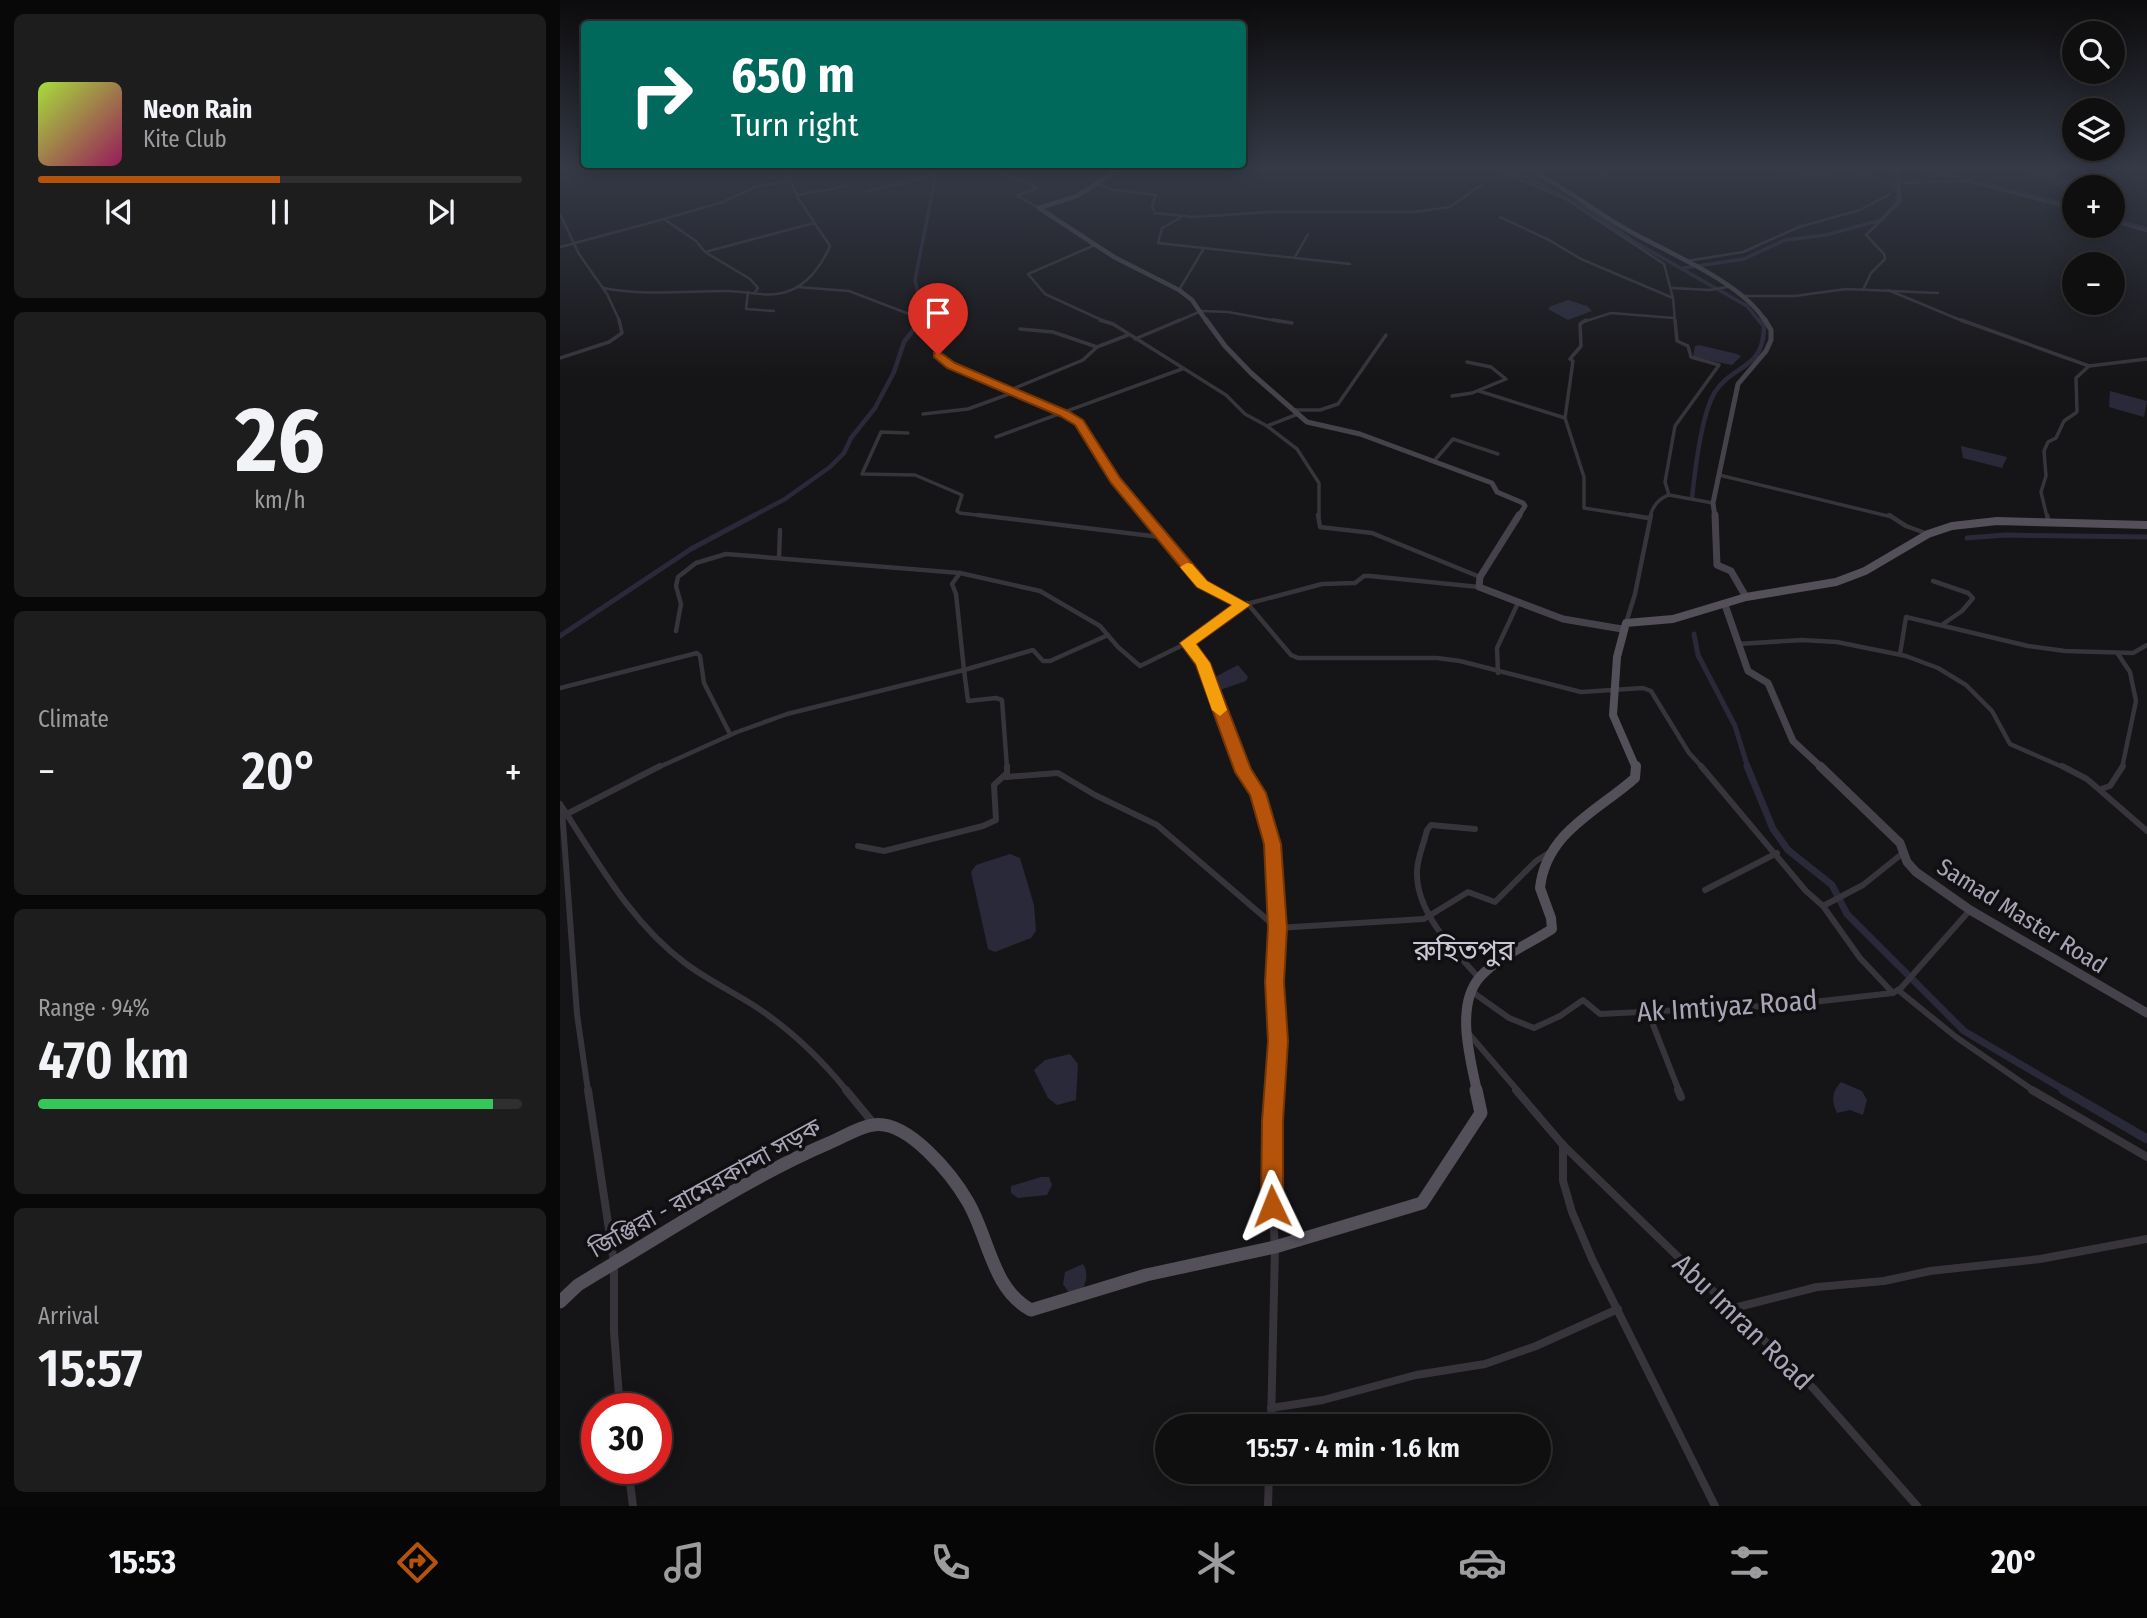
<!DOCTYPE html>
<meta charset="utf-8">
<style>
:root{--surface:#100f10;--page:#1e1d1e;--text:#f1f3f6;--muted:#9c9c9f;--line:#302f30;--accent:#b45309}
body{margin:0;font-family:"Fira Sans Condensed","Noto Sans Bengali",sans-serif;background:var(--page);color:var(--text);height:100vh;display:flex;flex-direction:column;font-size:26px;white-space:nowrap}
*{box-sizing:border-box;margin:0}
p{font-size:23px;color:var(--muted)}
.icon{flex:none;width:38px;height:38px;fill:none;stroke:currentColor;stroke-width:2;stroke-linecap:round;stroke-linejoin:round}
.map{position:relative;flex:1;overflow:hidden}
.details{display:flex;flex-direction:column;gap:14px;padding:14px;background:#090809;width:560px}
.details>*{flex:none}
.top-card{position:absolute;left:21px;top:21px;width:665px;height:147px;border-radius:7px;box-shadow:0 4px 18px #0003,0 0 0 2px var(--line);background:#00695c;color:#fff;overflow:hidden}
.controls{position:absolute;left:1502px;top:21px;display:grid;gap:14px}
.controls a{display:grid;place-items:center;width:63px;height:63px;border-radius:50%;background:var(--surface);box-shadow:0 4px 18px #0003,0 0 0 2px var(--line);font-size:35px}
.speed{position:absolute;left:21px;top:1393px;display:flex;gap:14px;font-size:35px;font-weight:700;text-align:center}
.speed>*{display:grid;place-content:center;width:91px;height:91px;border-radius:50%;background:var(--surface);box-shadow:0 4px 18px #0003,0 0 0 2px var(--line);line-height:1}
.speed .limit{border:10px solid #d22;background:#fff;color:#111}
.pin{position:absolute;display:grid;place-items:center;width:60px;height:60px;color:#fff;margin:-72px -30px;border-radius:50% 50% 50% 0;rotate:-45deg;box-shadow:0 0 7px #0007}
.pin .icon{rotate:45deg}
.me{position:absolute;width:77px;margin:-38px;rotate:358deg;stroke-linejoin:round;filter:drop-shadow(0 0 5px #0008)}
.turn{display:flex;align-items:center;gap:24px;height:147px;padding:0 35px;font-size:32px}
.turn .icon{width:91px;height:91px;stroke-width:2.5}
.turn b{display:block;font-size:49px;line-height:60px}
.big{font-size:52px;font-weight:600;line-height:1.1}
.details .tile{flex:1;display:flex;flex-direction:column;justify-content:center;gap:10px;min-width:0;padding:0 24px;border-radius:10px;background:var(--page)}
.details .dial{align-items:center;gap:0}
.dial b{font-size:91px;line-height:1}
.song{display:flex;align-items:center;gap:21px}
.cover{width:84px;height:84px;border-radius:10px;background:linear-gradient(135deg,hsl(80 70% 55%),hsl(330 70% 35%))}
.played{height:7px;border-radius:4px;background:linear-gradient(90deg,var(--accent) 50%,var(--line) 50%)}
.keys{display:flex;justify-content:space-around;direction:ltr}
.heat{display:flex;justify-content:space-between;align-items:center;font-size:38px;direction:ltr}
.charge{height:10px;border-radius:5px;background:linear-gradient(90deg,#34c759 94%,var(--line) 0)}
.trip{position:absolute;left:595px;top:1414px;width:396px;height:70px;border-radius:35px;background:var(--surface);box-shadow:0 4px 18px #0003,0 0 0 2px var(--line);font-weight:600;line-height:70px;text-align:center}
.menu{display:flex;height:112px;justify-content:space-around;align-items:center;background:#060606;color:var(--muted)}
.menu .icon{width:49px;height:49px}
.menu .on{color:var(--accent)}
.menu b{font-size:32px;color:var(--text)}
main{display:flex;flex:1;min-height:0}
.map>svg:first-child{display:block}
.water{fill:#2a293a}
.lines{fill:none;stroke-linecap:round;stroke-linejoin:round}
.canal-far4{stroke:#2a293a;stroke-width:3.5}
.canal-far3{stroke:#2a293a;stroke-width:4.5}
.canal-far2{stroke:#2a293a;stroke-width:5}
.canal-far1{stroke:#2a293a;stroke-width:7}
.canal{stroke:#2a293a;stroke-width:9}
.street-far4{stroke:#37343b;stroke-width:2.5}
.street-far3{stroke:#37343b;stroke-width:3.5}
.street-far2{stroke:#37343b;stroke-width:4.5}
.street-far1{stroke:#37343b;stroke-width:6}
.street{stroke:#37343b;stroke-width:8}
.secondary-far3{stroke:#46424b;stroke-width:4.5}
.secondary-far2{stroke:#46424b;stroke-width:5}
.secondary-far1{stroke:#46424b;stroke-width:7}
.secondary{stroke:#46424b;stroke-width:9}
.primary-far2{stroke:#54505a;stroke-width:8}
.primary-far1{stroke:#54505a;stroke-width:10}
.primary{stroke:#54505a;stroke-width:13}
.route{fill:#b45309;stroke:#753606;stroke-width:2}
.slow{fill:#f59e0b}
.labels{text-anchor:middle;dominant-baseline:central;stroke-width:7;stroke-linejoin:round;paint-order:stroke}
.street-label{font-size:24px;fill:#aaa4b7;stroke:#100f11}
.quarter-label{font-size:28px;fill:#cac6d3;stroke:#100f11}
.near-street-label{font-size:28px;fill:#aaa4b7;stroke:#100f11}
</style>
<main>
<section class="details">
<div class="tile">
<div class="song"><i class="cover"></i><div><b>Neon Rain</b><p>Kite Club</p></div></div>
<div class="played"></div>
<div class="keys"><svg class="icon" aria-label="previous" viewBox="0 0 24 24"><path d="M18 5L8 12l10 7zM5 5v14"/></svg><svg class="icon" aria-label="pause" viewBox="0 0 24 24"><path d="M8 5v14M16 5v14"/></svg><svg class="icon" aria-label="next" viewBox="0 0 24 24"><path d="M6 5l10 7-10 7zM19 5v14"/></svg></div>
</div>
<div class="tile dial"><b>26</b><p>km/h</p></div>
<div class="tile"><p>Climate</p>
<div class="heat"><a>−</a><b class="big">20°</b><a>+</a></div>
</div>
<div class="tile"><p>Range · 94%</p><b class="big">470 km</b><div class="charge"></div></div>
<div class="tile"><p>Arrival</p><b class="big">15:57</b></div>
</section>
<div class="map">
<svg width="1587" height="1506" viewBox="0 0 1587 1506">
<rect width="100%" height="100%" fill="#151416"/>
<g class="water">
<path d="M1461,169H1482L1526,187H1514V195Z"/>
<path d="M1008,300L1027,306L1032,311L1008,320L988,309L991,306Z"/>
<path d="M1139,345L1177,354L1181,356L1172,365L1133,357L1135,346Z"/>
<path d="M1550,391L1587,401L1584,417L1549,407Z"/>
<path d="M1401,446L1447,457L1442,468L1403,458Z"/>
<path d="M678,665L688,677L686,681L660,690L655,677Z"/>
<path d="M450,854L460,858L474,905L476,931L471,938L435,952L428,949L411,872L416,865Z"/>
<path d="M510,1054L518,1064L516,1100L497,1105L488,1098L474,1070L485,1060Z"/>
<path d="M1281,1082L1302,1091L1307,1100L1303,1115L1290,1110L1277,1113C1271,1101 1272,1091 1281,1082Z"/>
<path d="M481,1177H489L492,1185L487,1195L458,1198L451,1193V1186Z"/>
<path d="M523,1264C529,1274 526,1281 522,1292L511,1296L503,1284L505,1272Z"/>
</g>
<g class="lines">
<g class="canal-far4">
<path d="M939,169L968,178L1028,209L1073,241L1187,306L1200,322"/>
<path d="M1365,169L1410,181"/>
<path d="M1420,183L1514,206"/>
<path d="M307,191L367,177L377,169"/>
<path d="M1552,219L1587,229"/>
<path d="M1124,268L1184,259L1225,240L1266,235L1321,220L1339,200L1336,186L1298,173L1277,172L1261,177L1217,169"/>
<path d="M360,322L370,308L358,293L355,280L376,174"/>
</g>
<g class="canal-far3">
<path d="M1132,498C1135,471 1141,415 1155,392C1174,363 1204,370 1204,326L1199,320"/>
<path d="M191,517L225,499L270,467L284,453L291,438L315,408L334,372L344,342L361,320"/>
</g>
<g class="canal-far2">
<path d="M1407,538L1445,535L1587,537"/>
<path d="M1134,634L1138,655L1175,726L1188,768"/>
<path d="M0,636L131,549L195,515"/>
</g>
<path class="canal-far1" d="M1187,766L1213,829L1228,850L1272,885L1287,914L1404,1031L1506,1091"/>
<path class="canal" d="M1503,1090L1587,1139"/>
<g class="street-far4">
<path d="M435,169L477,188L457,196L479,208"/>
<path d="M935,169L955,177"/>
<path d="M963,169L955,177L1006,199L1104,264L1113,298"/>
<path d="M1041,178L1046,169"/>
<path d="M1338,183L1408,181L1514,209"/>
<path d="M537,184L553,190L596,195L592,206L595,213L632,217L710,212H854L890,207L921,185"/>
<path d="M237,195L287,186"/>
<path d="M0,214L19,254L47,294L60,322"/>
<path d="M940,217L989,240L1021,259L1113,298L1115,322"/>
<path d="M620,218L602,228L598,243L790,264"/>
<path d="M1552,221L1587,231"/>
<path d="M535,245L468,274L485,294L546,322"/>
<path d="M0,247L104,219"/>
<path d="M145,252L254,223"/>
<path d="M735,257L748,234"/>
<path d="M1127,261L1183,252L1239,227L1300,210L1330,194"/>
<path d="M237,287L289,291L370,322"/>
<path d="M43,288C85,296 125,291 167,291C186,291 208,298 226,292C247,286 262,265 270,246L238,198L225,169"/>
<path d="M1112,288L1150,290L1167,287"/>
<path d="M619,290L644,248"/>
<path d="M1303,290L1311,273L1325,259L1324,254L1306,235L1341,201L1336,169"/>
<path d="M1328,290L1405,322"/>
<path d="M188,292L186,309L214,311"/>
<path d="M195,292L198,288L190,279L145,252L136,241L104,219L163,202L195,187L229,181"/>
<path d="M1182,296H1235L1286,289L1378,293"/>
<path d="M616,322L641,311L668,312L723,322"/>
<path d="M1023,322L1051,313L1114,318"/>
</g>
<g class="street-far3">
<path d="M365,320L384,327"/>
<path d="M540,320L553,324L666,395L685,414L707,426L738,414"/>
<path d="M713,320L732,323"/>
<path d="M1026,320L1020,324L1021,346L1010,359L1013,361L1005,418L1024,477V508L1081,517"/>
<path d="M1401,320L1529,366"/>
<path d="M396,322C385,327 374,331 370,344L391,366L504,413L519,423L555,480L586,517"/>
<path d="M460,329L493,332L537,347L568,335"/>
<path d="M575,339L620,320"/>
<path d="M0,358L49,342L62,333L59,320"/>
<path d="M448,391L523,360L537,347"/>
<path d="M919,391L1005,418"/>
<path d="M892,396L912,393L946,379L931,367L907,362"/>
<path d="M735,410H760L778,404L826,335"/>
<path d="M363,414L408,409L452,393"/>
<path d="M707,426L737,449L759,483V517"/>
<path d="M348,433L321,432L302,474L355,475L402,495L397,511L400,513L433,517"/>
<path d="M436,437L622,369"/>
<path d="M874,461L893,439L938,454"/>
<path d="M1159,475L1332,517"/>
<path d="M1109,495L1105,482L1115,426L1159,365L1131,357L1128,346L1117,341L1115,320"/>
<path d="M1090,517C1092,507 1099,498 1109,495L1153,503"/>
<path d="M1487,517L1481,492L1486,476L1484,451L1488,442L1496,438L1504,421L1517,412L1516,378L1529,366L1587,359"/>
</g>
<g class="street-far2">
<path d="M418,515L600,537"/>
<path d="M584,515L642,584L683,605"/>
<path d="M758,515L760,527L812,533L920,577"/>
<path d="M1070,515L1088,518"/>
<path d="M1329,515L1346,526L1368,534"/>
<path d="M1487,515L1489,523"/>
<path d="M219,558L220,530"/>
<path d="M400,573L392,584L396,594L404,670L473,650L483,661H490L548,635"/>
<path d="M1373,581L1408,593L1413,598L1402,611L1383,624"/>
<path d="M687,603L731,655L738,658H877L900,661L1021,692L1083,688L1091,691L1129,753L1143,768"/>
<path d="M1066,623L1075,594L1091,515"/>
<path d="M116,631L121,604L116,586L118,577L136,563L166,554L400,573L480,591L540,626L558,647L580,666L627,643L683,605L762,584L795,583L804,576H810L919,587"/>
<path d="M627,643L643,663L683,768"/>
<path d="M1178,644L1242,640L1277,642L1346,656L1378,668L1406,685L1432,711L1450,744L1505,768"/>
<path d="M1340,654L1346,617L1468,646L1505,651L1573,653L1587,645"/>
<path d="M1558,654L1570,672L1576,701L1562,768"/>
<path d="M938,673L937,648L958,603"/>
<path d="M0,688L137,653L140,656L144,683L170,734"/>
<path d="M97,768L177,732L227,714L404,670L408,701L436,698L442,700L447,768"/>
</g>
<g class="street-far1">
<path d="M682,766L698,793L713,844L717,928L716,1091"/>
<path d="M1141,766L1246,891L1263,906L1300,958L1333,993"/>
<path d="M1502,766L1527,779L1587,831"/>
<path d="M446,777L498,773L535,795L597,825L717,928L864,919L908,892L935,902L976,861L992,851"/>
<path d="M1541,789L1550,786L1563,766"/>
<path d="M0,804C37,860 70,922 125,963C146,979 171,991 193,1005C229,1028 261,1059 287,1091"/>
<path d="M2,810L17,1014L28,1091"/>
<path d="M5,815L100,766"/>
<path d="M915,829L871,825L867,830C864,844 857,858 857,872C856,913 894,950 919,978"/>
<path d="M298,846L324,851L423,826L436,820L434,785L447,773V766"/>
<path d="M1145,890L1217,853"/>
<path d="M1263,906L1303,885L1343,853"/>
<path d="M1338,990L1396,1037L1474,1091"/>
<path d="M911,991L949,1018L974,1028L1000,1016L1023,1000L1040,1014L1227,1005L1333,993L1341,988L1410,910"/>
<path d="M1088,1012L1119,1091"/>
<path d="M909,1034L958,1091"/>
</g>
<g class="street">
<path d="M28,1090L54,1263V1332L60,1409"/>
<path d="M286,1090L314,1124"/>
<path d="M956,1090L1003,1145L1253,1388L1357,1506"/>
<path d="M1118,1090L1121,1097"/>
<path d="M1472,1090L1587,1157"/>
<path d="M1003,1145V1181L1012,1212L1032,1259L1155,1506"/>
<path d="M1170,1309L1257,1287L1324,1281L1370,1271L1480,1259L1587,1239"/>
<path d="M711,1408L763,1400L856,1375L925,1364L976,1346L1058,1309"/>
<path d="M711,1426L715,1247L711,1186L716,1090"/>
<path d="M68,1468L73,1506"/>
<path d="M708,1506L709,1472"/>
</g>
<g class="secondary-far3">
<path d="M967,169C1000,184 1028,206 1059,225C1101,251 1180,279 1206,322"/>
<path d="M479,208L554,257L619,290L632,300L647,322"/>
<path d="M479,208L517,196L559,169"/>
</g>
<g class="secondary-far2">
<path d="M646,320L665,346L691,373L747,422L800,434L932,483L937,492L963,503L965,506L958,517"/>
<path d="M1155,517L1153,503L1178,384L1206,351L1211,340V330L1205,320"/>
</g>
<g class="secondary-far1">
<path d="M959,515L920,577L919,587L1003,619L1062,629"/>
<path d="M1155,515L1157,565L1171,571L1186,597"/>
<path d="M1165,605L1188,671L1208,683L1233,741L1262,768"/>
</g>
<path class="secondary" d="M1260,766L1340,843L1347,862L1356,872L1410,910L1587,1013"/>
<path class="primary-far2" d="M1076,768L1053,715L1057,657L1066,623L1113,619L1186,597L1276,582L1305,571L1368,534L1392,526L1437,521L1587,525"/>
<path class="primary-far1" d="M917,1091C910,1058 895,1005 920,977C939,956 969,944 992,929L991,918L980,888C986,832 1038,811 1075,778L1076,766"/>
<path class="primary" d="M0,1302L18,1285L36,1274C111,1230 189,1177 269,1143C282,1138 298,1127 313,1125C348,1119 393,1176 408,1202C429,1238 432,1289 471,1310L586,1275L715,1247L862,1203L921,1113L916,1090"/>
</g>
<linearGradient id="sky" x2="0" y2="1"><stop stop-color="#0c0b0c"/><stop offset="0.44" stop-color="#353a47"/><stop offset="1" stop-color="#353a47" stop-opacity="0"/></linearGradient>
<rect width="1587" height="380" fill="url(#sky)"/>
<path class="route" d="M374,353H381L395,363L508,411L523,420L560,478L647,581L690,605L636,644L650,663L691,769L706,793L721,844L727,928L724,982L728,1041L723,1121V1206L720,1214L712,1218L704,1214L701,1206L702,1121L708,1041L705,982L708,928L704,844L690,795L675,772L636,665L620,643L672,605L637,587L551,483L515,425L500,416L387,368L374,357Z"/>
<path class="slow" d="M627,563L632,564L647,581L690,605L636,644L650,663L667,710L660,716L652,710L636,664L620,643L672,605L637,587L620,567Z"/>
<g class="labels">
<g class="street-label">
<text transform="translate(1462 916) rotate(32)">Samad Master Road</text>
<text transform="translate(145 1188) rotate(-29)">জিঞ্জিরা - রামেরকান্দা সড়ক</text>
</g>
<g class="quarter-label">
<text x="904" y="950">রুহিতপুর</text>
</g>
<g class="near-street-label">
<text transform="translate(1167 1006) rotate(-4)">Ak Imtiyaz Road</text>
<text transform="translate(1183 1322) rotate(44)">Abu Imran Road</text>
</g>
</g>
</svg>
<div class="controls">
<a><svg class="icon" aria-label="search" viewBox="0 0 24 24"><circle cx="10" cy="10" r="6"/><path d="M15 15l6 6"/></svg></a>
<a><svg class="icon" aria-label="layers" viewBox="0 0 24 24"><path d="M12 4l9 5-9 5-9-5zM3 14l9 5 9-5"/></svg></a>
<a>+</a>
<a>−</a>
</div>
<div class="speed"><div class="limit">30</div></div>
<div class="pin" style="left:378px;top:355px;background:#d93025"><svg class="icon" aria-label="arrive" viewBox="0 0 24 24"><path d="M6 21V4h12l-3 4 3 4H6"/></svg></div>
<svg class="me" style="left:712px;top:1206px" viewBox="-20 -20 40 40"><path d="M0-17L14 15 0 8-14 15z" fill="#b45309" stroke="#fff" stroke-width="4"/></svg>
<div class="trip">15:57 · 4 min · 1.6 km</div>
<div class="top-card">
<div class="turn"><svg class="icon" aria-label="right" viewBox="0 0 24 24"><path d="M7 20v-9h11M14 6l5 5-5 5"/></svg><div><b>650 m</b>Turn right</div></div>
</div>
</div>
</main>
<nav class="menu">
<b>15:53</b>
<svg class="icon on" aria-label="directions" viewBox="0 0 24 24"><path d="M12 3l9 9-9 9-9-9zM9 14v-3h6M13 9l2 2-2 2"/></svg>
<svg class="icon" aria-label="music" viewBox="0 0 24 24"><path d="M9 18V5l10-2v13"/><circle cx="6" cy="18" r="3"/><circle cx="16" cy="16" r="3"/></svg>
<svg class="icon" aria-label="phone" viewBox="0 0 24 24"><path d="M5 4h4l2 5-3 2q2 4 5 5l2-3 5 2v4C11 20 4 13 5 4z"/></svg>
<svg class="icon" aria-label="climate" viewBox="0 0 24 24"><path d="M12 3v18M4 7l16 10M4 17L20 7"/></svg>
<svg class="icon" aria-label="car" viewBox="0 0 24 24"><path d="M5 17H2v-5l4-1 3-4h7l3 4 3 1v5h-3M9 17h6M6 11h13"/><circle cx="7" cy="17" r="2"/><circle cx="17" cy="17" r="2"/></svg>
<svg class="icon" aria-label="filters" viewBox="0 0 24 24"><path d="M4 7h16M4 17h16"/><circle cx="9" cy="7" r="2"/><circle cx="15" cy="17" r="2"/></svg>
<b>20°</b>
</nav>
